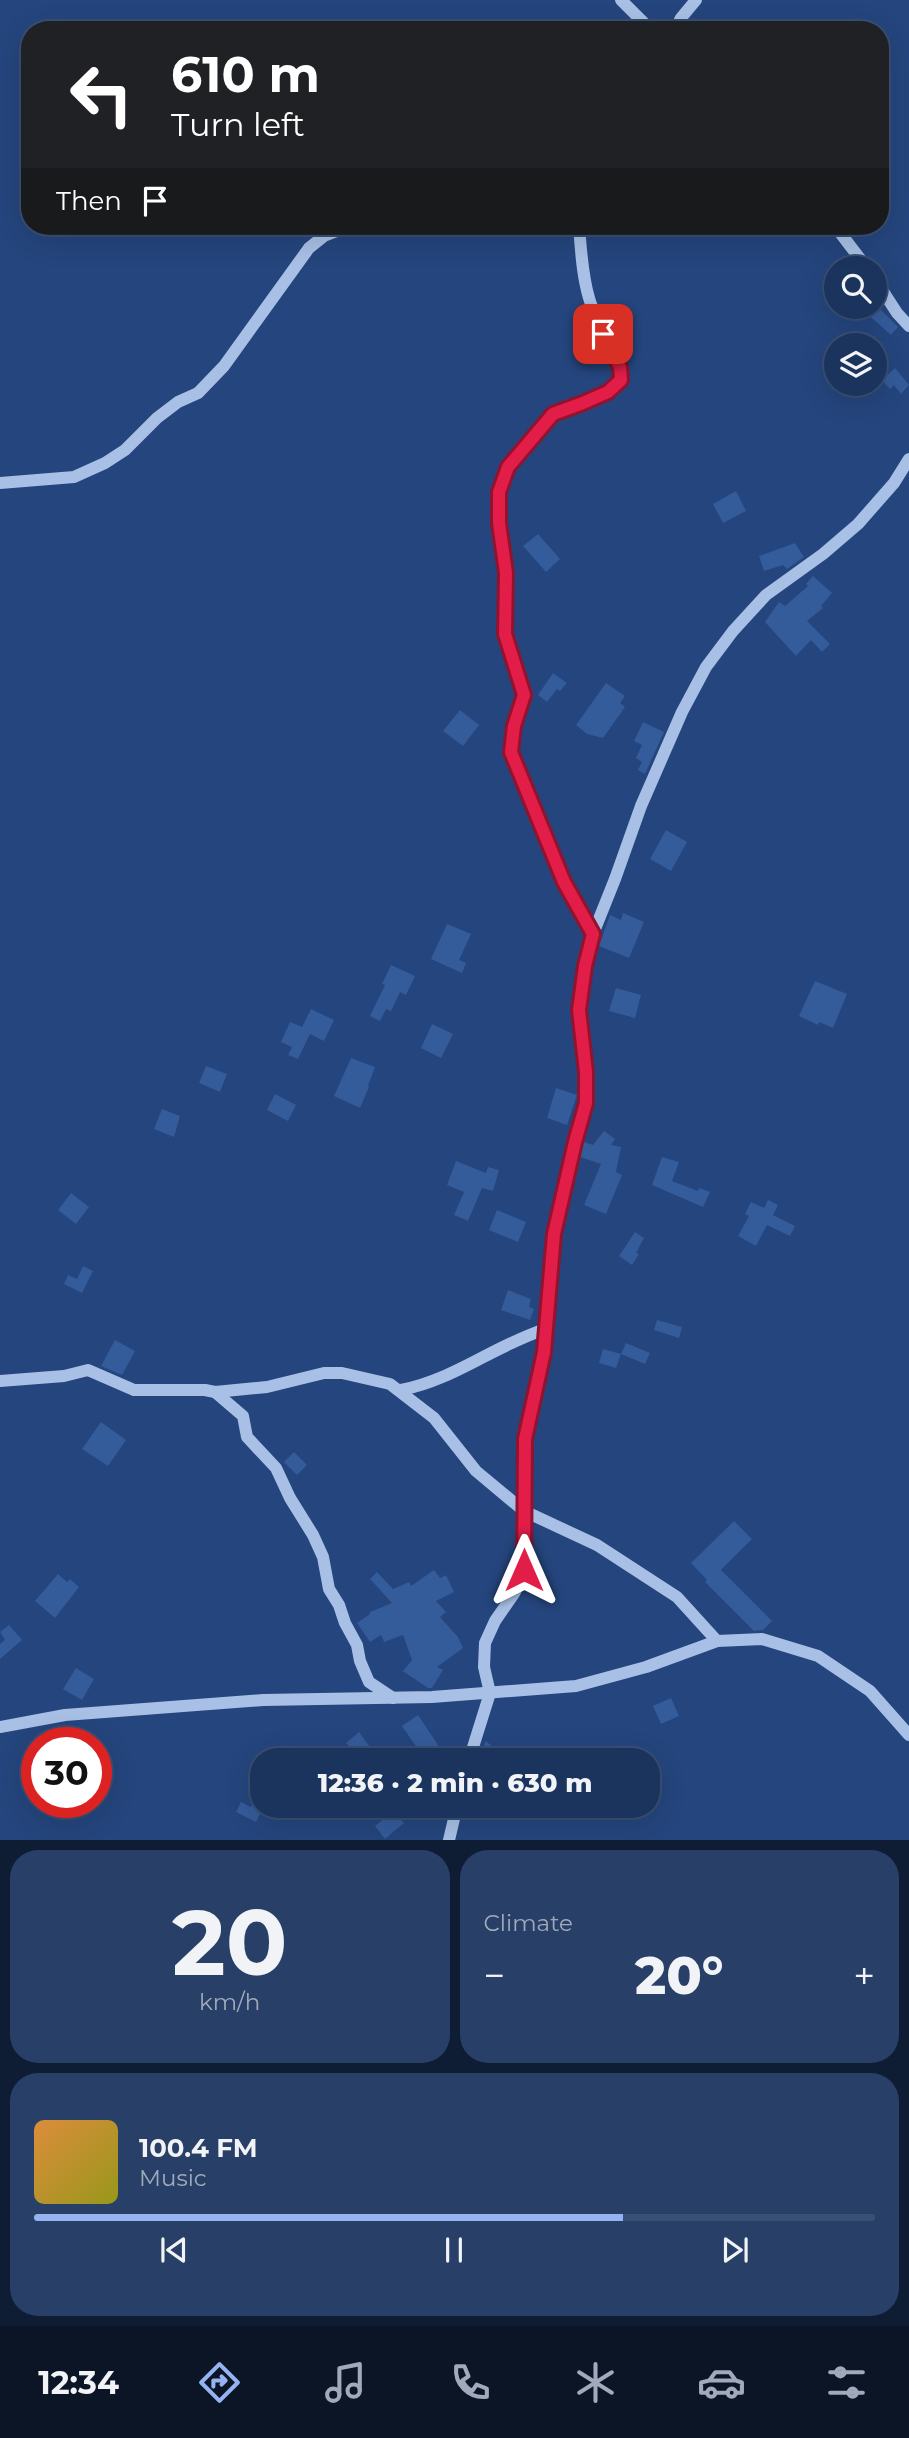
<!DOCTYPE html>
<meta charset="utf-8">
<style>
:root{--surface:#1b345e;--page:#283f67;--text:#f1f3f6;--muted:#a0aabc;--line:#394f73;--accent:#95b2f1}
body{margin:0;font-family:Montserrat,sans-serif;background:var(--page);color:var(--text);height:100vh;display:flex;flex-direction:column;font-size:26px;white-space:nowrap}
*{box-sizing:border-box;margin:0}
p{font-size:23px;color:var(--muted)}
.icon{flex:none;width:38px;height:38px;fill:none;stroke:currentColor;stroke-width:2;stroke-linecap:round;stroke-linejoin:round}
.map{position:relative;height:1840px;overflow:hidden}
.details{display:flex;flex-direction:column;gap:10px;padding:10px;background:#0f1d34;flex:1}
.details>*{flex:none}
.guide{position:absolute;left:21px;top:21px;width:868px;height:214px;border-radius:28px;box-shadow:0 7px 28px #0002,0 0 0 2px var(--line);background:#202124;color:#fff;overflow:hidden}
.controls{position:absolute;left:824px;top:256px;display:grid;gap:14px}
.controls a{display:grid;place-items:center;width:63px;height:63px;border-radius:50%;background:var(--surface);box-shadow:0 7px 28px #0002,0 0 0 2px var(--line);font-size:35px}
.speed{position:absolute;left:21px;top:1727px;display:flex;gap:14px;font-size:35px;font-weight:700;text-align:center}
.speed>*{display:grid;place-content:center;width:91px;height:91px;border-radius:50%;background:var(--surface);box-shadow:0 7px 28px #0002,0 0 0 2px var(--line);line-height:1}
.speed .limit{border:10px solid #d22;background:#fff;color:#111}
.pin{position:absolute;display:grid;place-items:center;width:60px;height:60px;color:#fff;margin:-30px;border-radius:14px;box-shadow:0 4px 10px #0006}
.me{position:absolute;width:77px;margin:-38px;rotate:0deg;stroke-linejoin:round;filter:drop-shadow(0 0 5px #0008)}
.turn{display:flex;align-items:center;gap:24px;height:147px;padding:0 35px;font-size:32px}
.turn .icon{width:91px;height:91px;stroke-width:2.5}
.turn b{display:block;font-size:49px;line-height:60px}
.then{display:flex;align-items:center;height:66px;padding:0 35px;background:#0003;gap:14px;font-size:26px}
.big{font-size:52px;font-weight:800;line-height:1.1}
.details .tile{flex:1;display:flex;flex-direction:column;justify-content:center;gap:10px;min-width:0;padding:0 24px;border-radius:28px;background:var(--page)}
.details .dial{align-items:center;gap:0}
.dial b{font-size:91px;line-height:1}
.song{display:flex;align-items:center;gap:21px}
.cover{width:84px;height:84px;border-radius:10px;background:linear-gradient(135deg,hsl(30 70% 55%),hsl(60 70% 35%))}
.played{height:7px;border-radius:4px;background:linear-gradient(90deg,var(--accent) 70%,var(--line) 70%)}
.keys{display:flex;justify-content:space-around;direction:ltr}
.heat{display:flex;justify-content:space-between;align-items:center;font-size:38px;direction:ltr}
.details .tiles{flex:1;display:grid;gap:10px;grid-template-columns:1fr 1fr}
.tile:last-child{grid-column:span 2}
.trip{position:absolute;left:250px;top:1748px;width:410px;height:70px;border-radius:28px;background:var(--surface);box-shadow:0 7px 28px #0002,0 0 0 2px var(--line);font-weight:800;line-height:70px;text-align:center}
.dock{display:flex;height:112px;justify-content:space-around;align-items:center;background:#0b1526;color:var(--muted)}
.dock .icon{width:49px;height:49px}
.dock .on{color:var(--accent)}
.dock b{font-size:32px;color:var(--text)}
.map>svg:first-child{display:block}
.building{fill:#345b9a}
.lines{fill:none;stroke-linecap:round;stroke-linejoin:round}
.minor{stroke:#a8c0e5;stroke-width:12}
.route-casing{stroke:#92132f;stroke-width:18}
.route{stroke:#e11d48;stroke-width:12}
</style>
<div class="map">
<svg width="909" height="1840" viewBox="0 0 909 1840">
<rect width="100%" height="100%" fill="#24457d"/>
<g class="building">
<path d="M875,304L898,327L891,335L864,311L875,306Z"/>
<path d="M895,368L909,385L901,394L894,385L890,389L882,380Z"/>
<path d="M736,491L746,511L723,523L713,504Z"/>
<path d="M538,534L560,559L546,572L523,546Z"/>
<path d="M795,543L804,557L787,569L783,565L764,571L759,556Z"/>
<path d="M813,576L832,593L821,606L823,608L807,621L830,644L822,652L811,640L796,656L765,622L779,602L785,606L808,586L806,584Z"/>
<path d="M553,673L567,683L560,691L557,689L547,702L538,695Z"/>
<path d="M606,683L625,696L620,703L625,707L603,738L587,734L576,725Z"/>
<path d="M460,710L479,725L463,746L443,731Z"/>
<path d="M643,722L664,732L645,774L638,770L642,762L636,758L642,745L634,741Z"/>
<path d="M666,830L687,842L671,871L650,859Z"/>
<path d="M623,913L644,922L629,958L599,946L610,915L621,920Z"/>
<path d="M447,924L471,934L459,960L466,963L462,973L431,959Z"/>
<path d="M391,965L415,976L406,995L400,992L391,1011L386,1009L380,1021L370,1016L385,985L382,984Z"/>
<path d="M815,981L847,994L833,1028L819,1022L818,1025L799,1016Z"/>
<path d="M616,988L641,995L635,1018L609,1011Z"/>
<path d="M311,1009L334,1020L324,1041L310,1034L298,1059L288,1055L292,1047L281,1042L290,1022L302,1027Z"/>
<path d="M432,1024L453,1034L441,1058L421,1048Z"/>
<path d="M351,1058L375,1067L368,1086L369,1087L360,1108L334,1096Z"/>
<path d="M206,1066L227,1074L220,1092L199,1083Z"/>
<path d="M556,1088L577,1095L567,1125L547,1118Z"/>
<path d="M275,1094L296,1105L288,1121L267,1110Z"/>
<path d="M162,1109L180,1116L174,1137L154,1129Z"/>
<path d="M604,1131L615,1139L611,1145L621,1147L616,1172L622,1175L606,1214L584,1205L601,1164L580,1157L584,1142L593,1145Z"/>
<path d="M662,1157L679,1162L672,1181L698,1191L699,1188L710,1192L703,1207L652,1185Z"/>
<path d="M456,1161L486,1173L488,1167L499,1170L493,1191L482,1188L468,1221L454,1215L464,1192L447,1185Z"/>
<path d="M71,1193L89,1207L76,1224L58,1210Z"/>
<path d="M768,1200L778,1205L773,1215L795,1226L790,1236L767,1225L756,1246L738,1236L749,1216L745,1214L751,1202L764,1208Z"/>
<path d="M497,1210L526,1222L518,1242L489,1230Z"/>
<path d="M635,1232L644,1238L636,1253L639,1254L632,1265L619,1256Z"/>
<path d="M83,1266L93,1271L82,1293L64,1284L68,1275L77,1279Z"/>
<path d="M508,1290L531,1299L529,1307L534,1309L530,1320L501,1310Z"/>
<path d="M657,1320L682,1327L679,1338L654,1330Z"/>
<path d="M115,1340L135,1351L122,1375L101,1366Z"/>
<path d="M626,1343L650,1353L645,1364L621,1354Z"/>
<path d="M603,1349L621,1354L616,1368L599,1363Z"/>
<path d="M101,1422L126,1440L108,1466L82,1449Z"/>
<path d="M294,1452L307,1465L297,1475L284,1462Z"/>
<path d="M734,1521L752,1539L721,1570L772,1621L763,1630L754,1631L705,1582L707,1580L691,1563Z"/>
<path d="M434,1570L440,1578L446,1575L454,1592L436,1601L446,1612L440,1617L458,1637L463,1648L437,1667L443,1670L432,1688H428L403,1671L412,1660L403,1635L384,1642L381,1635L370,1642L357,1623L370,1614V1612L392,1603L370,1579L377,1572L393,1589L409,1582L411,1586Z"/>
<path d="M58,1574L67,1582L70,1579L79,1587L55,1618L35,1601Z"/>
<path d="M9,1625L22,1640L0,1659V1644L5,1640L0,1632Z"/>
<path d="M76,1668L94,1679L82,1700L63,1689Z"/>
<path d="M671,1698L679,1716L661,1724L653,1706Z"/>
<path d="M418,1715L440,1748L424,1758L402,1726Z"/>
<path d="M359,1732L370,1747L357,1757L346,1743Z"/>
<path d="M486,1741L507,1760H483L479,1757Z"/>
<path d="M262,1784V1809L256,1822L236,1812L241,1802L251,1807Z"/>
<path d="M393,1811L404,1823L385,1839L375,1826Z"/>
</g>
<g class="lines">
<g class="minor">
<path d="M621,0L651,30"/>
<path d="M675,30L681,18L696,0"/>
<path d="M579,226C581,249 582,275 589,298C596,323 620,358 621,380L608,392L583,403L553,414L508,467L499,492V523L506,573L505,634L524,695L514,726L511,752L564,882L593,934"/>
<path d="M835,226L867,268"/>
<path d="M875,279L897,313L909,326"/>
<path d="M0,483L74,477L105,463L125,450L157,418L178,402L198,393L224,366L309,248L324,236L350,226"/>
<path d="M0,1381L64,1376L88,1370L134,1390H205L215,1392L267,1387L324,1373H342L390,1384L434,1418L476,1471L524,1511L597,1545L677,1597L717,1641"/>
<path d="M401,1390C454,1380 495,1345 546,1329"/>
<path d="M215,1392L243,1416L247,1437L276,1468L290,1498L313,1535L323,1557L329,1589L339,1605L345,1623L357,1645L360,1661L369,1682L393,1698"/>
<path d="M0,1727L65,1715L263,1700L432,1697L576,1686L646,1667L717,1641L762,1639L818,1656L870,1691L909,1735"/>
<path d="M469,1760L490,1693L484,1667L485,1643L495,1621L515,1592L524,1570L525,1439L544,1352L554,1234L575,1141L586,1103V1072L579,1010L585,966L593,934L615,879L641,806L682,712L706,667L733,631L766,595L823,554L858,524L894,483L909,459"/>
<path d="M449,1840L457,1806"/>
</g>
</g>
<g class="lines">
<g class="route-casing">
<path id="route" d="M524,1570L525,1439L544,1352L554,1234L575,1142L586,1103V1072L579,1010L585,966L593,934L564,882L511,752L514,726L524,695L505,634L506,573L499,523V492L508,467L553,414L583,403L608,392L621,380L620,367L603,334"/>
</g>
<use href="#route" class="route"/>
</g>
</svg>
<div class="controls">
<a><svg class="icon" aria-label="search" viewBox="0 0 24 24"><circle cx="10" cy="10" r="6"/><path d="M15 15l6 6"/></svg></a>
<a><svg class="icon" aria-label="layers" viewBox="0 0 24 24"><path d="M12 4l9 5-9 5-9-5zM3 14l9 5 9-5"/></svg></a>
</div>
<div class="speed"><div class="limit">30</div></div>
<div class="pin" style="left:603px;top:334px;background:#d93025"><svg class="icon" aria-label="arrive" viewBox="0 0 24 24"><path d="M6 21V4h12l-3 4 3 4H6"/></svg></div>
<svg class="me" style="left:524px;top:1570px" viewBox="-20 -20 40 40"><path d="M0-17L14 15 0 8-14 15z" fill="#e11d48" stroke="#fff" stroke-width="4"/></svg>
<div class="trip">12:36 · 2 min · 630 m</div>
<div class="guide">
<div class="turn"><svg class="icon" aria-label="left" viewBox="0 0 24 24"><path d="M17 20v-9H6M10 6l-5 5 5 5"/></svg><div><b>610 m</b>Turn left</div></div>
<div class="then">Then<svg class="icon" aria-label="arrive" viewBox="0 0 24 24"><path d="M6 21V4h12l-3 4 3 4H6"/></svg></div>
</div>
</div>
<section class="details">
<div class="tiles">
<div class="tile dial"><b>20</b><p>km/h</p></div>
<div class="tile"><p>Climate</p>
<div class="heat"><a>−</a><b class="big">20°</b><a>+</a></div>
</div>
<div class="tile">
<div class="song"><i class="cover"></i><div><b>100.4 FM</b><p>Music</p></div></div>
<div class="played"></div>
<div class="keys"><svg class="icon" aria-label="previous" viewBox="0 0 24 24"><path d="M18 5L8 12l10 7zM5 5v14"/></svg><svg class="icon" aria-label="pause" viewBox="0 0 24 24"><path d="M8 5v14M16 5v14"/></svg><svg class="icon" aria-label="next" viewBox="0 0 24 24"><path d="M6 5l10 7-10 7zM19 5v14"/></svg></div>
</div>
</div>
</section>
<nav class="dock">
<b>12:34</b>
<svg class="icon on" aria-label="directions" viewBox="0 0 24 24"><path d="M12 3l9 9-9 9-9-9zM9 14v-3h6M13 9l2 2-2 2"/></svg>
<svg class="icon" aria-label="music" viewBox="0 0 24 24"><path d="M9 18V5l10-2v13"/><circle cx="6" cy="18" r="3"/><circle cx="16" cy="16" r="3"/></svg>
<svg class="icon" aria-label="phone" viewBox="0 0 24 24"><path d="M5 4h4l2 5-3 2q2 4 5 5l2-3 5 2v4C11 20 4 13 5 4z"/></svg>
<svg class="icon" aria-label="climate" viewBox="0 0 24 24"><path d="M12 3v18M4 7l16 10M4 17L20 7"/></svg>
<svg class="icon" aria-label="car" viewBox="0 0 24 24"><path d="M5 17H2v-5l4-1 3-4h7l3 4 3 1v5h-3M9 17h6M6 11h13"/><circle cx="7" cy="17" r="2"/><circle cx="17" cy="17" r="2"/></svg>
<svg class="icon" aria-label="filters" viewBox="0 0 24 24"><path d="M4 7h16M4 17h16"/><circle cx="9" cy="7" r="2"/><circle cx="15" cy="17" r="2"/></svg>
</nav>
